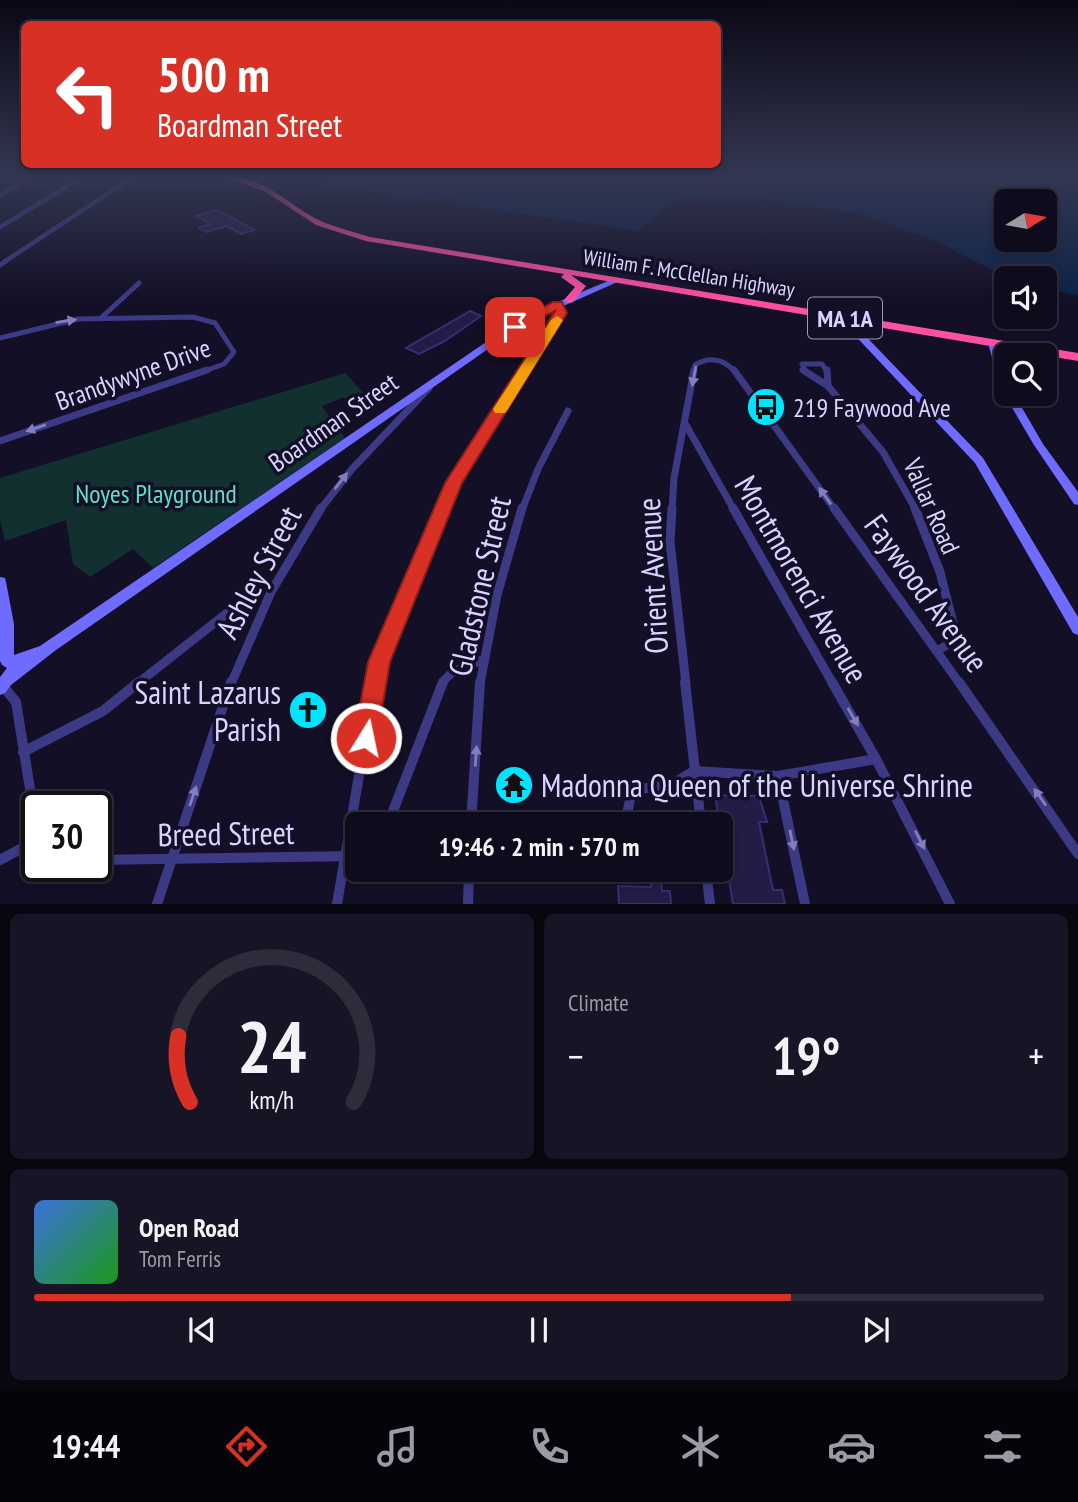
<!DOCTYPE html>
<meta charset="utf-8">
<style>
:root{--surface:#0e0b1c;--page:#171425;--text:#f1f3f6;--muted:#9b9ba3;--line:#2e2b3b;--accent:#d93025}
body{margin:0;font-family:"PT Sans Narrow",sans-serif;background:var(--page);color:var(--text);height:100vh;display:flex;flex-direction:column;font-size:26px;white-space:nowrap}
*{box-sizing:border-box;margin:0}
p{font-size:23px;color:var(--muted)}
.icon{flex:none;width:38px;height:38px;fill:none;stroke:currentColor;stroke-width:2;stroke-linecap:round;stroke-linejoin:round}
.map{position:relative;height:904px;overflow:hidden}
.details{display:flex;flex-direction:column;gap:10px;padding:10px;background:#08060f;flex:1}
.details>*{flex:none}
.banner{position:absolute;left:21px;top:21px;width:700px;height:147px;border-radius:10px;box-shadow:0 4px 10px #0003,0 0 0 2px var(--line);background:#d93025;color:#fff;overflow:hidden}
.needle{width:46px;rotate:79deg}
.controls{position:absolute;left:994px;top:189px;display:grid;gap:14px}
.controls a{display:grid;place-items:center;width:63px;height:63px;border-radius:10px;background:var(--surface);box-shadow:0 4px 10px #0003,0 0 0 2px var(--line);font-size:35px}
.speed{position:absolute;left:21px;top:791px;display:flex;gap:14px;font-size:35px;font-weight:700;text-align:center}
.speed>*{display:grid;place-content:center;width:91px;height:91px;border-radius:50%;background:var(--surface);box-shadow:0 4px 10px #0003,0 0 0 2px var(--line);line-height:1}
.speed .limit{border:4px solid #111;border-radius:10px;background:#fff;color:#111}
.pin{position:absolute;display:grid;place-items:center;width:60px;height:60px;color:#fff;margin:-30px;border-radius:14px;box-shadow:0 4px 10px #0006}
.me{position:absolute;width:77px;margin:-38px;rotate:10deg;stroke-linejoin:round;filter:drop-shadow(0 0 5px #0008)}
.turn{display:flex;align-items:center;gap:24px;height:147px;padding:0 21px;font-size:32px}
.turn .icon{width:91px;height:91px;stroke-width:2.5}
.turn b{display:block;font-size:49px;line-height:60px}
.big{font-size:52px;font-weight:600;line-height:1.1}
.details .widget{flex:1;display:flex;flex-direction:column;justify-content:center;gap:10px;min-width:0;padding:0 24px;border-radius:10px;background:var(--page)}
.details .dial{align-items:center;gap:0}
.dial svg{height:182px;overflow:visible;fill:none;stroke:var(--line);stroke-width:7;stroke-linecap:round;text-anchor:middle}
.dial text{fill:var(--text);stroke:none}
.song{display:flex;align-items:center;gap:21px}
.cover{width:84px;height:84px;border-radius:10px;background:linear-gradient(135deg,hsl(220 70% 55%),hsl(120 70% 35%))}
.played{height:7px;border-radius:4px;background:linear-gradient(90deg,var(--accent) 75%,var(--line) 75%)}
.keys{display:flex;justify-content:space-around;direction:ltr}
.heat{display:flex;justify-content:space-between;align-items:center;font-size:38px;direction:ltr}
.details .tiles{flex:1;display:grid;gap:10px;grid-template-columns:1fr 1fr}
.widget:last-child{grid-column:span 2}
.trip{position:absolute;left:345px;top:812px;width:388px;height:70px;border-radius:10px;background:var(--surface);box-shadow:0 4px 10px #0003,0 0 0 2px var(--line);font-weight:600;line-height:70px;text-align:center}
.tabs{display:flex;height:112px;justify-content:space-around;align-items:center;background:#06040b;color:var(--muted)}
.tabs .icon{width:49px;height:49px}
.tabs .active{color:var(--accent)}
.tabs b{font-size:32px;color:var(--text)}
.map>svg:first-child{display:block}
.green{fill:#12302f}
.water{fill:#0c2248;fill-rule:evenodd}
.building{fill:#241b47;stroke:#3b2d73;stroke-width:2}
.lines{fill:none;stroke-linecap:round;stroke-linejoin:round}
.street-far4{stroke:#3d3a85;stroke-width:4.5}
.street-far3{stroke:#3d3a85;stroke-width:5}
.street-far2{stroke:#3d3a85;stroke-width:7}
.street-far1{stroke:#3d3a85;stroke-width:9}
.street{stroke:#3d3a85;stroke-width:10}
.secondary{fill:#6f6bff;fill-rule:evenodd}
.highway{fill:#ff4fa3;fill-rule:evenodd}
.oneway{fill:#837fbc}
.route{fill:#d93025;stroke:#8d1f18;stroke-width:2}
.slow{fill:#f59e0b}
.labels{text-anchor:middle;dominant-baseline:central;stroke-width:7;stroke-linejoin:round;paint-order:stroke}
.far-street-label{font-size:21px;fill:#d9d4ff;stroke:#130f26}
.shield{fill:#130f26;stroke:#9e99be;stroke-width:2}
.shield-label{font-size:24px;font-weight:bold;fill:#d9d4ff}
.street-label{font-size:26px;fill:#d9d4ff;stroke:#130f26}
.poi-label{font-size:26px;fill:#d9d4ff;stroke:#130f26;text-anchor:start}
.park-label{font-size:26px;fill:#5fe0c0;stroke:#130f26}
.near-street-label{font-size:32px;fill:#d9d4ff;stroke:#130f26}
.near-poi-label{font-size:32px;fill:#d9d4ff;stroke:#130f26;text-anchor:end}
</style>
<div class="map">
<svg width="1078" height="904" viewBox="0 0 1078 904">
<rect width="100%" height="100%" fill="#130f26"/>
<path class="green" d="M345,373L375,405L371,406L363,398L350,403L344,397L322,406L345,438L153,568L133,549L90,577L73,564L66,520L5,541L0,520V478Z"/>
<path class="water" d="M259,175H1078V295L1045,289V278L1006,277L938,242L862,214L775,202L751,196L684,198L661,211L639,231L467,206L453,203L457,200L443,197L434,201L325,185L329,179L310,183ZM1006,201H1045V240H1006Z"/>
<g class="building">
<path d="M216,210L231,217L255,230L241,234L226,226L206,232L199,228L210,224L196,216Z"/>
<path d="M470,311L481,316L445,341L419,354L406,348Z"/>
<path d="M715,795L759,796L767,822H759L773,890H782L785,904H733Z"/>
<path d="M651,882H661L662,891H670L671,904H619L618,886L651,887Z"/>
</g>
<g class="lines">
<g class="street-far4">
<path d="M0,195L36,175"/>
<path d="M0,227L86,175"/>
<path d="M4,262L136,175"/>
</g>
<g class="street-far3">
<path d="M0,265L6,261"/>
<path d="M101,318L139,283"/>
<path d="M0,338L78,319L193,317L215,323L234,352L224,364L202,372"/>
<path d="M524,372L561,313L558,305"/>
<path d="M694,372L695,365C710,356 724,359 735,372"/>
<path d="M806,372L802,364H822L827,372"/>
</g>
<g class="street-far2">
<path d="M734,370L835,510"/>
<path d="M803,370L828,386L827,370"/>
<path d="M828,386L883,452L916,510"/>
<path d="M686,425L734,510"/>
<path d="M0,441L207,370"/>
<path d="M320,510L352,469L429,388"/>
<path d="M443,510L454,483L525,370"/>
<path d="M522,510L538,469L568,411"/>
<path d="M672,510L674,478L694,370"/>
</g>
<g class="street-far1">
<path d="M672,508L670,542L686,684"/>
<path d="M733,508L833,684"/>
<path d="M834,508L960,684"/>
<path d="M915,508L940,572L957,639L937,651"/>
<path d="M137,684L241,602"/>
<path d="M231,684L271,592L321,508"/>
<path d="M375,684L379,662L444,508"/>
<path d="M442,684C449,670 469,665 483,660"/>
<path d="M480,684L497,595L522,508"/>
</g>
<g class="street">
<path d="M685,682L701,824"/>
<path d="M832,682L876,759L950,904"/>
<path d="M959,682L1078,854"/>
<path d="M3,686L16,702L37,832"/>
<path d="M23,752L103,711L139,682"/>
<path d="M778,776L805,904"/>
<path d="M388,824L443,682"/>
<path d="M471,824L480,682"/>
<path d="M625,824L632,790L671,785L694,771L778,776L876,759"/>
<path d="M0,860L37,840"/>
<path d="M96,860L357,856"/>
<path d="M706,870L710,904"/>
<path d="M157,904L231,682"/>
<path d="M337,904L375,682"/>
<path d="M468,904L469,870"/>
</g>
<g class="secondary">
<path d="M615,278L622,280L552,311L501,340L56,650L11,685L5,693L0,695V677L7,668L2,665L0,661V577L5,578L6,582L14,624V655L40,646L495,336L546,307Z"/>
<path d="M847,323H853L983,458L1078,617V635L1073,633L975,463L847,327Z"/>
<path d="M992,340L996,343L1006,375V392L1001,389L988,343Z"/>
<path d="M1006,392V394H1014L1043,444L1078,492V505L1074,504L1034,445L1004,394Z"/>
</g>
<path class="highway" d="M220,175C267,175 287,206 323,222C338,228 355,232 370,237L1078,353V361L571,275L586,286L573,302L569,303L564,300L575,287L561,277L564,274L366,241L316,225L266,192Z"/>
</g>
<defs><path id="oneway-solid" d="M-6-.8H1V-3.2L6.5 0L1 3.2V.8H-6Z" transform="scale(1.75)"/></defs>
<g class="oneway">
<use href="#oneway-solid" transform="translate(66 321) rotate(-9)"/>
<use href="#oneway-solid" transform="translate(694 376) rotate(101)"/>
<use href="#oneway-solid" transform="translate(36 428) rotate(161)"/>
<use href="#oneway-solid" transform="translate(341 481) rotate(-52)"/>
<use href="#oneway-solid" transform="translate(825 496) rotate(-126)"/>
<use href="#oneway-solid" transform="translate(853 717) rotate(60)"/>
<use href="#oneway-solid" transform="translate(476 756) rotate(-86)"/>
<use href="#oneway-solid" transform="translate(193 796) rotate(-71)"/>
<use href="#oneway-solid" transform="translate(1040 797) rotate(-125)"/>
<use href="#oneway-solid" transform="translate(792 840) rotate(78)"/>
<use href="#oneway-solid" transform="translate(920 840) rotate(63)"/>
</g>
<linearGradient id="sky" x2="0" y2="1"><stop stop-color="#0a0815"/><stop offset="0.58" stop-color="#333752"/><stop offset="1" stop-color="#333752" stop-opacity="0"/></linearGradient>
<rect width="1078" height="302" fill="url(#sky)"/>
<path class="route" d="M553,302H562L567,313L462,483L390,662L377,738L374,747L366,750L357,747L354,738L368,662L445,483L555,311L519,329L509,327Z"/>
<path class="slow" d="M557,316L563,320L508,409L505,413H495L493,409L551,320Z"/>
<defs>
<g id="bus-disc" transform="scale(2.0125)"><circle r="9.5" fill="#00e5ff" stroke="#130f26"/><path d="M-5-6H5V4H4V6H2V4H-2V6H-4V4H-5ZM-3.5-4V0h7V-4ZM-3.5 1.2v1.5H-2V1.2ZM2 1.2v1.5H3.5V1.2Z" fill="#111"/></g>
<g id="church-disc" transform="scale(2.0125)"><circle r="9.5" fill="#00e5ff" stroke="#130f26"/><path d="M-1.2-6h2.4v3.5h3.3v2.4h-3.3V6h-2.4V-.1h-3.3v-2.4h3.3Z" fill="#111"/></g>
<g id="temple-disc" transform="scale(2.0125)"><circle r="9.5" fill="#00e5ff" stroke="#130f26"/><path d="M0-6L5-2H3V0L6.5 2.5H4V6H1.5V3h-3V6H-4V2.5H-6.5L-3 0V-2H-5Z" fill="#111"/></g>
</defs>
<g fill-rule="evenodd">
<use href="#bus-disc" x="766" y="407"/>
<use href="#church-disc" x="308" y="710"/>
<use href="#temple-disc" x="514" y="785"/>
</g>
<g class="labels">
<g class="far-street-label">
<text transform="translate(689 273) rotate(9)">William F. McClellan Highway</text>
</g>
<rect class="shield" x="808" y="297.5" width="74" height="41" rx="5"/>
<g class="shield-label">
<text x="845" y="318">MA 1A</text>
</g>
<g class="street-label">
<text transform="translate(133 374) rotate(-20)">Brandywyne Drive</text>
<text transform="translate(333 422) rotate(-35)">Boardman Street</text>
<text transform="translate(932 506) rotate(66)">Vallar Road</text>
</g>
<g class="poi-label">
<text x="793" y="407">219 Faywood Ave</text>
</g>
<g class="park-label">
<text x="156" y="493">Noyes Playground</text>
</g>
<g class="near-street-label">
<text transform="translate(258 572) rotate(-62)">Ashley Street</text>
<text transform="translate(652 576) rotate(-93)">Orient Avenue</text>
<text transform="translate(802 579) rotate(60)">Montmorenci Avenue</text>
<text transform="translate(479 586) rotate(-77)">Gladstone Street</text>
<text transform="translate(927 593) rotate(54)">Faywood Avenue</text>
<text transform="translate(226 833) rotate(-1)">Breed Street</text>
</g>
<g class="near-poi-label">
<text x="281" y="692">Saint Lazarus<tspan x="281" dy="37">Parish</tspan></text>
<text x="541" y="785" text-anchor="start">Madonna Queen of the Universe Shrine</text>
</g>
</g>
</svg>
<div class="controls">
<a><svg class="needle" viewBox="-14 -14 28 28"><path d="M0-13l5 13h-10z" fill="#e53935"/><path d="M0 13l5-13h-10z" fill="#9b9ba3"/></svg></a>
<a><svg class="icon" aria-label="sound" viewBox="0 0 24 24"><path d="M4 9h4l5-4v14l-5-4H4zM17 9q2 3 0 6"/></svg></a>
<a><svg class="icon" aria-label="search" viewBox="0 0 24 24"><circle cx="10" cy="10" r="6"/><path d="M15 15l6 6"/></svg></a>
</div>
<div class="speed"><div class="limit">30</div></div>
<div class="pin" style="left:515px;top:327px;background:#d93025"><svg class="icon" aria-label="arrive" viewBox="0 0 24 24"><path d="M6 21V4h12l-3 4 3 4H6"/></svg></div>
<svg class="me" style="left:366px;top:738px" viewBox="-20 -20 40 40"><circle r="17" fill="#d93025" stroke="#fff" stroke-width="3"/><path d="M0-11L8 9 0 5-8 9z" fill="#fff"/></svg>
<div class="trip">19:46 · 2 min · 570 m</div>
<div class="banner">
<div class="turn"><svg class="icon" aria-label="left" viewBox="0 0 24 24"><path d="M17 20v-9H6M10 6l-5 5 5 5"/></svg><div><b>500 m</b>Boardman Street</div></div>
</div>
</div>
<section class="details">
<div class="tiles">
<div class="widget dial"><svg viewBox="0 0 100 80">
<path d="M14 69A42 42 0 1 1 86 69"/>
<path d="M14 69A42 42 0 0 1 9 40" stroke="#d93025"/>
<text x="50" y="56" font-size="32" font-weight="700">24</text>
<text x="50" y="72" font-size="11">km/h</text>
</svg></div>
<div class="widget"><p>Climate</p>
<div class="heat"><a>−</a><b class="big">19°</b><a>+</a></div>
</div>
<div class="widget">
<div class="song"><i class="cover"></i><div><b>Open Road</b><p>Tom Ferris</p></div></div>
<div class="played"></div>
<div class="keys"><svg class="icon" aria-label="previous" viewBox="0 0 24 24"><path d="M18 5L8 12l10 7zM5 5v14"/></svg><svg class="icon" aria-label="pause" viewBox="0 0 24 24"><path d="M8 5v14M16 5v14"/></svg><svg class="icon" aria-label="next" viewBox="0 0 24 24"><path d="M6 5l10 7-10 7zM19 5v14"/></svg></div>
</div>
</div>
</section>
<nav class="tabs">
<b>19:44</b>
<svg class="icon active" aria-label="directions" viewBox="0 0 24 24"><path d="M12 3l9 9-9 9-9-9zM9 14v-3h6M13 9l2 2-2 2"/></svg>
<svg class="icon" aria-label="music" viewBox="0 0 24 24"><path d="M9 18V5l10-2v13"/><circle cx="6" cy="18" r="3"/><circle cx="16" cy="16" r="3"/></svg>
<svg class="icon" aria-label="phone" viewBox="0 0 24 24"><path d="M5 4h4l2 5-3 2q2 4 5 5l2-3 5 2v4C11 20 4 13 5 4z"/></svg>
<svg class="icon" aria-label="climate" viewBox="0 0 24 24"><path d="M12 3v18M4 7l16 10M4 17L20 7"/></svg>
<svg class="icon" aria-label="car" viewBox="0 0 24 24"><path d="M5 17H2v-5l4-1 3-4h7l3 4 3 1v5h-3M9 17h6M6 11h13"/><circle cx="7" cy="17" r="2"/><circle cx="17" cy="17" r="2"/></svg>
<svg class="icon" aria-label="filters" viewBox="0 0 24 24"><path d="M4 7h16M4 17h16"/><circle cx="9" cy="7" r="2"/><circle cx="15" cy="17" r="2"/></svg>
</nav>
